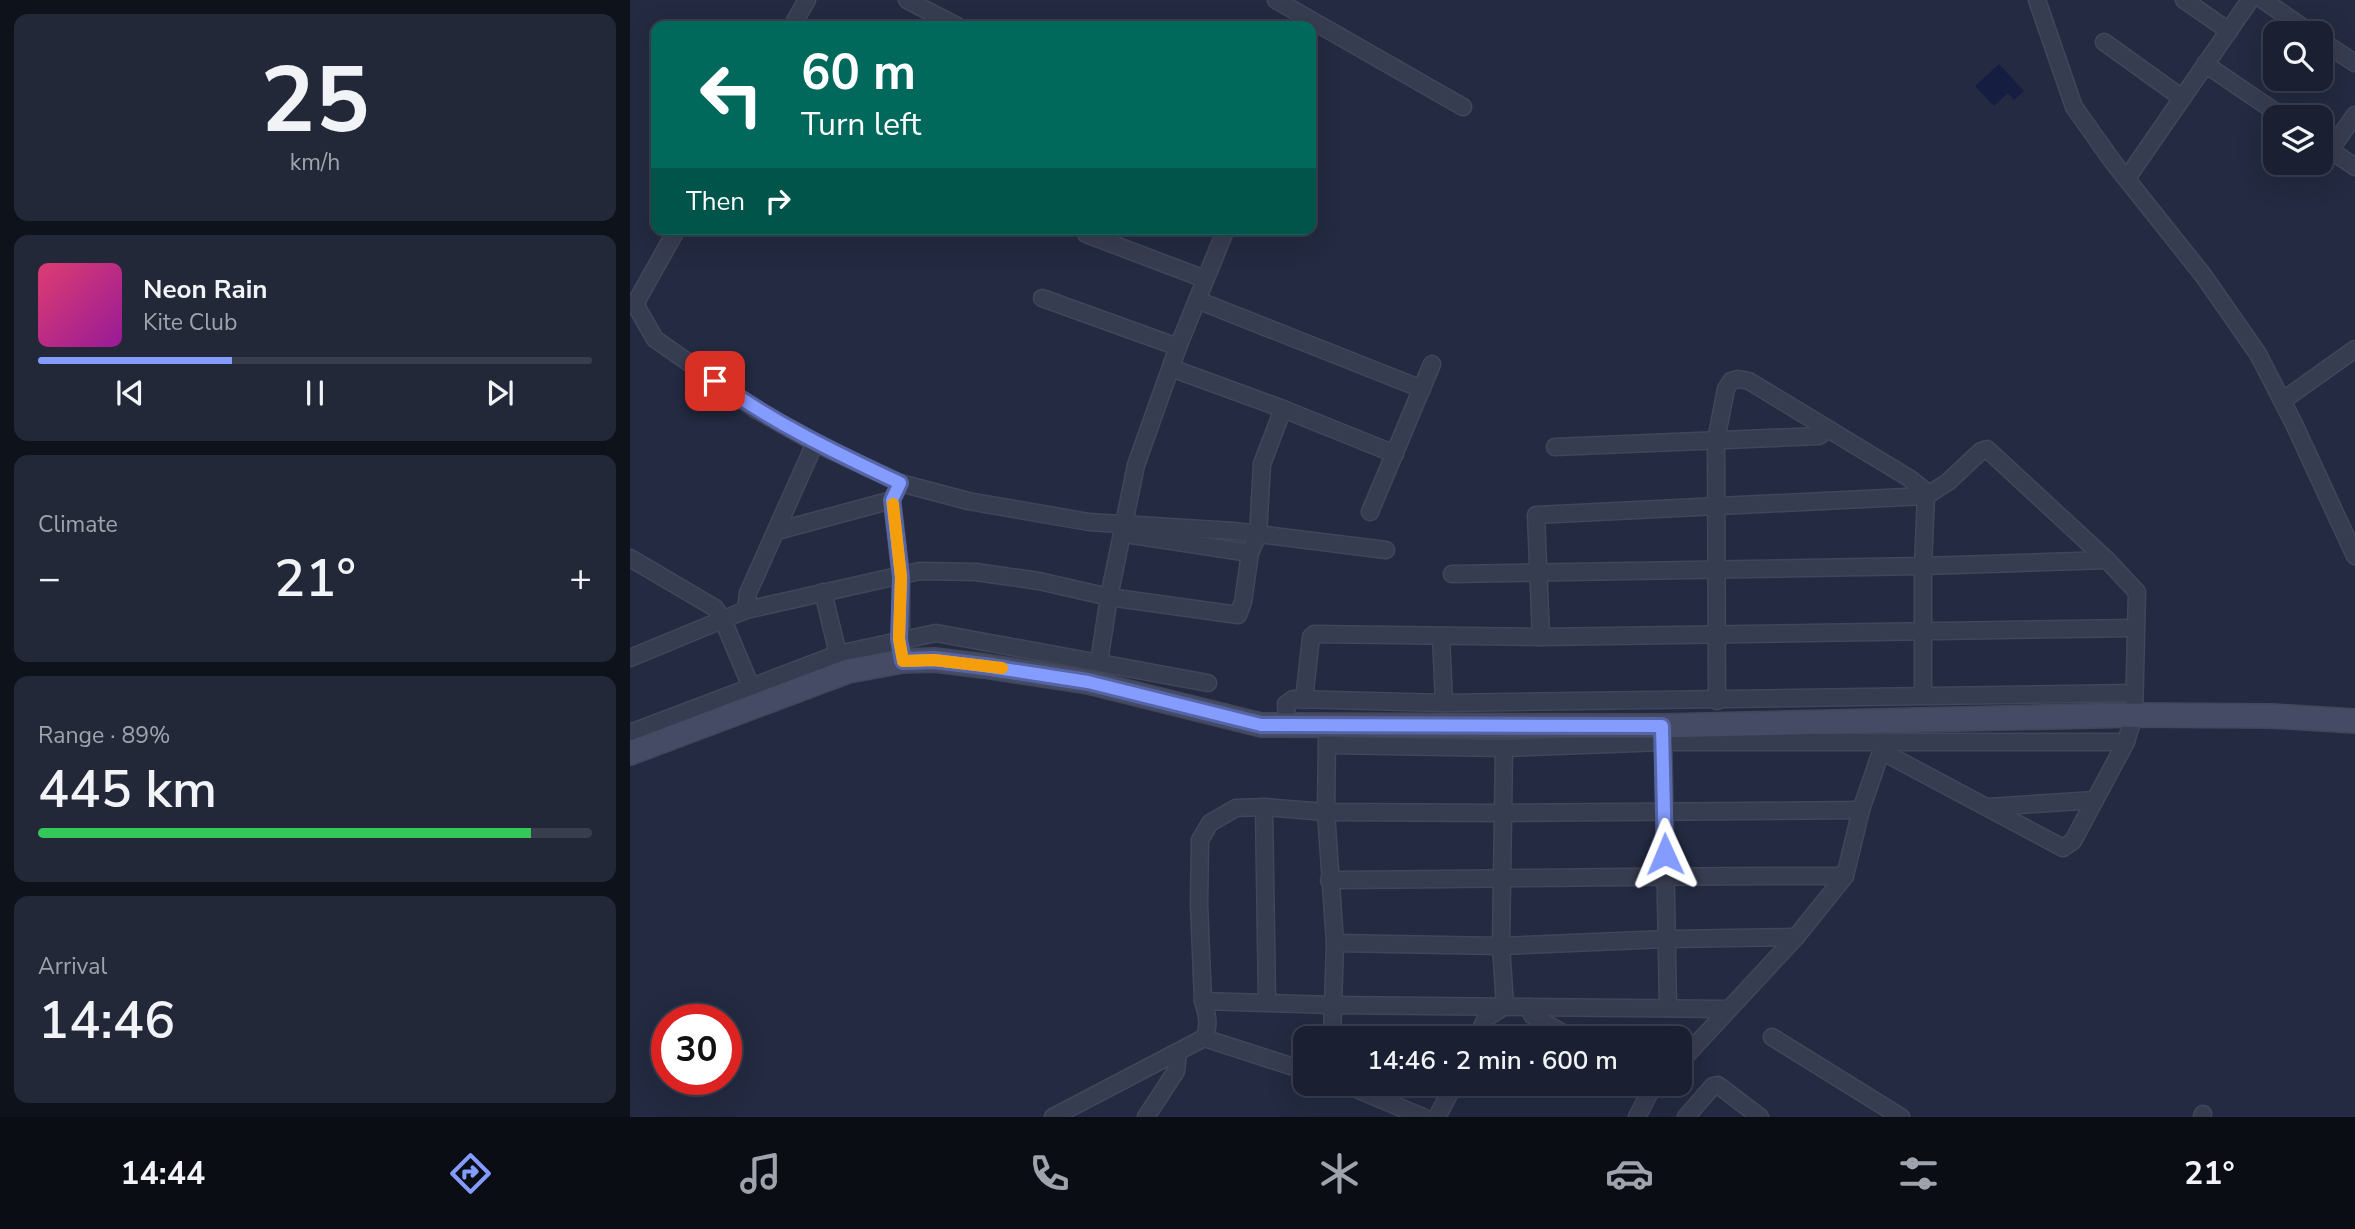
<!DOCTYPE html>
<meta charset="utf-8">
<style>
:root{--surface:#1a2031;--page:#232839;--text:#f1f3f6;--muted:#9fa3ab;--line:#383e4d;--accent:#859cff}
body{margin:0;font-family:"Nunito Sans",sans-serif;background:var(--page);color:var(--text);height:100vh;display:flex;flex-direction:column;font-size:26px;white-space:nowrap}
*{box-sizing:border-box;margin:0}
p{font-size:23px;color:var(--muted)}
.icon{flex:none;width:38px;height:38px;fill:none;stroke:currentColor;stroke-width:2;stroke-linecap:round;stroke-linejoin:round}
.map{position:relative;flex:1;overflow:hidden}
.side{display:flex;flex-direction:column;gap:14px;padding:14px;background:#0e121b;width:630px}
.side>*{flex:none}
.guide{position:absolute;left:21px;top:21px;width:665px;height:214px;border-radius:14px;box-shadow:0 7px 28px #0002,0 0 0 2px var(--line);background:#00695c;color:#fff;overflow:hidden}
.fabs{position:absolute;left:1633px;top:21px;display:grid;gap:14px}
.fabs a{display:grid;place-items:center;width:70px;height:70px;border-radius:14px;background:var(--surface);box-shadow:0 7px 28px #0002,0 0 0 2px var(--line);font-size:35px}
.speed{position:absolute;left:21px;top:1004px;display:flex;gap:14px;font-size:35px;font-weight:700;text-align:center}
.speed>*{display:grid;place-content:center;width:91px;height:91px;border-radius:50%;background:var(--surface);box-shadow:0 7px 28px #0002,0 0 0 2px var(--line);line-height:1}
.speed .limit{border:10px solid #d22;background:#fff;color:#111}
.pin{position:absolute;display:grid;place-items:center;width:60px;height:60px;color:#fff;margin:-30px;border-radius:14px;box-shadow:0 4px 10px #0006}
.me{position:absolute;width:77px;margin:-38px;rotate:359deg;stroke-linejoin:round;filter:drop-shadow(0 0 5px #0008)}
.turn{display:flex;align-items:center;gap:24px;height:147px;padding:0 35px;font-size:32px}
.turn .icon{width:91px;height:91px;stroke-width:2.5}
.turn b{display:block;font-size:49px;line-height:60px}
.then{display:flex;align-items:center;height:66px;padding:0 35px;background:#0003;gap:14px;font-size:26px}
.big{font-size:52px;font-weight:600;line-height:1.1}
.side .card{flex:1;display:flex;flex-direction:column;justify-content:center;gap:10px;min-width:0;padding:0 24px;border-radius:14px;background:var(--page)}
.side .dial{align-items:center;gap:0}
.dial b{font-size:91px;line-height:1}
.song{display:flex;align-items:center;gap:21px}
.cover{width:84px;height:84px;border-radius:10px;background:linear-gradient(135deg,hsl(340 70% 55%),hsl(300 70% 35%))}
.played{height:7px;border-radius:4px;background:linear-gradient(90deg,var(--accent) 35%,var(--line) 35%)}
.keys{display:flex;justify-content:space-around;direction:ltr}
.heat{display:flex;justify-content:space-between;align-items:center;font-size:38px;direction:ltr}
.charge{height:10px;border-radius:5px;background:linear-gradient(90deg,#34c759 89%,var(--line) 0)}
.trip{position:absolute;left:663px;top:1026px;width:399px;height:70px;border-radius:14px;background:var(--surface);box-shadow:0 7px 28px #0002,0 0 0 2px var(--line);font-weight:600;line-height:70px;text-align:center}
.dock{display:flex;height:112px;justify-content:space-around;align-items:center;background:#0a0d14;color:var(--muted)}
.dock .icon{width:49px;height:49px}
.dock .selected{color:var(--accent)}
.dock b{font-size:32px;color:var(--text)}
main{display:flex;flex:1;min-height:0}
.map>svg:first-child{display:block}
.water{fill:#151e40}
.lines{fill:none;stroke-linecap:round;stroke-linejoin:round}
.street-casing{stroke:#414659;stroke-width:19}
.secondary-casing{stroke:#414659;stroke-width:26}
.street{stroke:#373d50;stroke-width:16}
.secondary{stroke:#454b64;stroke-width:23}
.route-casing{stroke:#5665a6;stroke-width:18}
.route{stroke:#859cff;stroke-width:12}
.slow{stroke:#f59e0b;stroke-width:12}
</style>
<main>
<section class="side">
<div class="card dial"><b>25</b><p>km/h</p></div>
<div class="card">
<div class="song"><i class="cover"></i><div><b>Neon Rain</b><p>Kite Club</p></div></div>
<div class="played"></div>
<div class="keys"><svg class="icon" aria-label="previous" viewBox="0 0 24 24"><path d="M18 5L8 12l10 7zM5 5v14"/></svg><svg class="icon" aria-label="pause" viewBox="0 0 24 24"><path d="M8 5v14M16 5v14"/></svg><svg class="icon" aria-label="next" viewBox="0 0 24 24"><path d="M6 5l10 7-10 7zM19 5v14"/></svg></div>
</div>
<div class="card"><p>Climate</p>
<div class="heat"><a>−</a><b class="big">21°</b><a>+</a></div>
</div>
<div class="card"><p>Range · 89%</p><b class="big">445 km</b><div class="charge"></div></div>
<div class="card"><p>Arrival</p><b class="big">14:46</b></div>
</section>
<div class="map">
<svg width="1725" height="1117" viewBox="0 0 1725 1117">
<rect width="100%" height="100%" fill="#232a41"/>
<path class="water" d="M1369,64L1394,91L1384,100L1378,93L1364,106L1345,86Z"/>
<g class="lines">
<g class="street-casing">
<g id="street">
<path d="M277,0L327,26"/>
<path d="M646,0L833,107"/>
<path d="M1407,0L1444,107L1483,162L1573,275L1628,354L1664,424L1725,556"/>
<path d="M1554,0L1599,31"/>
<path d="M1633,0L1681,33"/>
<path d="M162,26L177,0"/>
<path d="M1690,40L1725,63"/>
<path d="M1474,42L1552,98"/>
<path d="M1575,64L1653,117"/>
<path d="M1690,143L1725,167"/>
<path d="M1700,150L1725,115"/>
<path d="M1497,178L1620,0"/>
<path d="M47,229L5,304L25,339L125,409L185,443L270,483L338,501L459,522L604,531L756,550"/>
<path d="M456,234L575,279"/>
<path d="M412,298L548,347"/>
<path d="M567,300L792,389"/>
<path d="M541,368L653,409L765,454"/>
<path d="M1652,401L1725,349"/>
<path d="M925,447L1189,436L1199,429"/>
<path d="M270,483L262,500L271,577V648"/>
<path d="M740,512L802,364"/>
<path d="M147,531L262,500"/>
<path d="M502,535L620,553"/>
<path d="M0,558L85,608L93,620L124,694"/>
<path d="M822,574L1293,566L1477,560"/>
<path d="M193,592L208,654"/>
<path d="M116,610L118,593L185,443"/>
<path d="M811,636L814,703"/>
<path d="M911,637L906,515L1296,496L1318,482L1351,451L1357,449L1477,560L1507,592L1504,715L1496,742L1443,841L1433,848L1251,751"/>
<path d="M0,658L116,610L290,571L346,572L409,581L479,597L608,615L613,602L620,553L628,535L632,464L653,409"/>
<path d="M469,662L479,597L506,465L548,347L596,229"/>
<path d="M674,700L681,637L684,634L911,637L1506,628"/>
<path d="M1087,701L1086,440L1096,389L1101,381L1108,379L1119,381L1279,478L1294,490L1296,496L1293,566V695"/>
<path d="M657,725L656,704L663,699L814,703L1504,693"/>
<path d="M0,733L208,654L306,633L578,683"/>
<path d="M1033,734L1038,1008"/>
<path d="M697,735L696,812L705,943L702,1038"/>
<path d="M697,745L874,748L1034,742H1496"/>
<path d="M634,807L637,1002"/>
<path d="M1358,807L1465,800"/>
<path d="M699,880C871,879 1043,875 1215,876"/>
<path d="M705,943L871,946L1037,939L1166,937"/>
<path d="M573,1001L702,1005L1097,1009"/>
<path d="M899,1007L902,1015L941,1038"/>
<path d="M1142,1037L1271,1117"/>
<path d="M574,1038L676,1071"/>
<path d="M847,1038L856,1018L875,1006L871,946L874,748"/>
<path d="M1050,1062L1166,937L1215,876L1231,810L1254,743"/>
<path d="M712,1083L793,1117"/>
<path d="M423,1117L574,1038C580,1025 577,1014 573,1001L569,904L570,840L580,823L606,808L634,807L696,812L872,813L1231,810"/>
<path d="M516,1117L546,1071L548,1053"/>
<path d="M807,1117L825,1083"/>
<path d="M1007,1117L1023,1086"/>
<path d="M1056,1117L1083,1086L1088,1085L1130,1117"/>
<path d="M1572,1117L1573,1114"/>
</g>
</g>
<g class="secondary-casing">
<path id="secondary" d="M0,753L218,671L273,661L304,660L354,666L458,682L631,725L1032,726L1504,715L1642,716L1725,721"/>
</g>
<use href="#street" class="street"/>
<use href="#secondary" class="secondary"/>
</g>
<g class="lines">
<g class="route-casing">
<path id="route" d="M85,381C146,424 204,452 270,483L262,500L271,577L269,639L273,661L304,660L354,666L458,682L631,725L1032,726L1035,854"/>
</g>
<use href="#route" class="route"/>
<path class="slow" d="M263,504L271,577L269,639L273,661L304,660L372,668"/>
</g>
</svg>
<div class="fabs">
<a><svg class="icon" aria-label="search" viewBox="0 0 24 24"><circle cx="10" cy="10" r="6"/><path d="M15 15l6 6"/></svg></a>
<a><svg class="icon" aria-label="layers" viewBox="0 0 24 24"><path d="M12 4l9 5-9 5-9-5zM3 14l9 5 9-5"/></svg></a>
</div>
<div class="speed"><div class="limit">30</div></div>
<div class="pin" style="left:85px;top:381px;background:#d93025"><svg class="icon" aria-label="arrive" viewBox="0 0 24 24"><path d="M6 21V4h12l-3 4 3 4H6"/></svg></div>
<svg class="me" style="left:1035px;top:854px" viewBox="-20 -20 40 40"><path d="M0-17L14 15 0 8-14 15z" fill="#859cff" stroke="#fff" stroke-width="4"/></svg>
<div class="trip">14:46 · 2 min · 600 m</div>
<div class="guide">
<div class="turn"><svg class="icon" aria-label="left" viewBox="0 0 24 24"><path d="M17 20v-9H6M10 6l-5 5 5 5"/></svg><div><b>60 m</b>Turn left</div></div>
<div class="then">Then<svg class="icon" aria-label="right" viewBox="0 0 24 24"><path d="M7 20v-9h11M14 6l5 5-5 5"/></svg></div>
</div>
</div>
</main>
<nav class="dock">
<b>14:44</b>
<svg class="icon selected" aria-label="directions" viewBox="0 0 24 24"><path d="M12 3l9 9-9 9-9-9zM9 14v-3h6M13 9l2 2-2 2"/></svg>
<svg class="icon" aria-label="music" viewBox="0 0 24 24"><path d="M9 18V5l10-2v13"/><circle cx="6" cy="18" r="3"/><circle cx="16" cy="16" r="3"/></svg>
<svg class="icon" aria-label="phone" viewBox="0 0 24 24"><path d="M5 4h4l2 5-3 2q2 4 5 5l2-3 5 2v4C11 20 4 13 5 4z"/></svg>
<svg class="icon" aria-label="climate" viewBox="0 0 24 24"><path d="M12 3v18M4 7l16 10M4 17L20 7"/></svg>
<svg class="icon" aria-label="car" viewBox="0 0 24 24"><path d="M5 17H2v-5l4-1 3-4h7l3 4 3 1v5h-3M9 17h6M6 11h13"/><circle cx="7" cy="17" r="2"/><circle cx="17" cy="17" r="2"/></svg>
<svg class="icon" aria-label="filters" viewBox="0 0 24 24"><path d="M4 7h16M4 17h16"/><circle cx="9" cy="7" r="2"/><circle cx="15" cy="17" r="2"/></svg>
<b>21°</b>
</nav>
